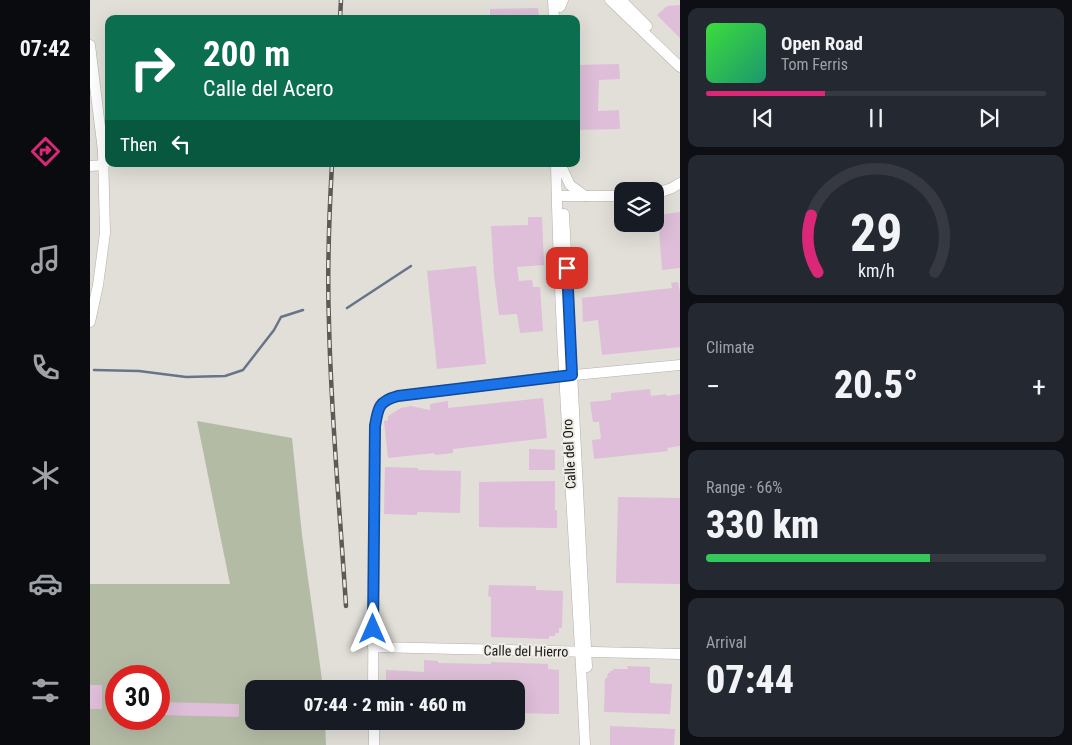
<!DOCTYPE html>
<meta charset="utf-8">
<style>
:root{--surface:#171b24;--page:#242831;--text:#f1f3f6;--muted:#9ea1a6;--line:#363941;--accent:#db2777}
body{margin:0;font-family:"Roboto Condensed",sans-serif;background:var(--page);color:var(--text);height:100vh;display:flex;flex-direction:column;font-size:19px;white-space:nowrap}
*{box-sizing:border-box;margin:0}
p{font-size:16px;color:var(--muted)}
.icon{flex:none;width:28px;height:28px;fill:none;stroke:currentColor;stroke-width:2;stroke-linecap:round;stroke-linejoin:round}
.map{position:relative;flex:1;overflow:hidden}
.panel{display:flex;flex-direction:column;gap:8px;padding:8px;background:#0d0f14;width:392px}
.panel>*{flex:none}
.top-card{position:absolute;left:15px;top:15px;width:475px;height:152px;border-radius:10px;box-shadow:0 5px 20px #0002;background:#0b6e4f;color:#fff;overflow:hidden}
.tools{position:absolute;left:524px;top:182px;display:grid;gap:10px}
.tools a{display:grid;place-items:center;width:50px;height:50px;border-radius:10px;background:var(--surface);box-shadow:0 5px 20px #0002;font-size:25px}
.speed{position:absolute;left:15px;top:665px;display:flex;gap:10px;font-size:25px;font-weight:700;text-align:center}
.speed>*{display:grid;place-content:center;width:65px;height:65px;border-radius:50%;background:var(--surface);box-shadow:0 5px 20px #0002;line-height:1}
.speed .limit{border:8px solid #d22;background:#fff;color:#111}
.pin{position:absolute;display:grid;place-items:center;width:42px;height:42px;color:#fff;margin:-21px;border-radius:10px;box-shadow:0 2px 8px #0006}
.me{position:absolute;width:55px;margin:-28px;rotate:0deg;stroke-linejoin:round;filter:drop-shadow(0 0 4px #0008)}
.turn{display:flex;align-items:center;gap:18px;height:105px;padding:0 15px;font-size:22px}
.turn .icon{width:65px;height:65px;stroke-width:2.5}
.turn b{display:block;font-size:35px;line-height:42px}
.then{display:flex;align-items:center;height:48px;padding:0 15px;background:#0003;gap:10px;font-size:19px}
.big{font-size:38px;font-weight:800;line-height:1.1}
.panel .tile{flex:1;display:flex;flex-direction:column;justify-content:center;gap:8px;min-width:0;padding:0 18px;border-radius:10px;background:var(--page)}
.panel .dial{align-items:center;gap:0}
.dial svg{height:130px;overflow:visible;fill:none;stroke:var(--line);stroke-width:7;stroke-linecap:round;text-anchor:middle}
.dial text{fill:var(--text);stroke:none}
.song{display:flex;align-items:center;gap:15px}
.cover{width:60px;height:60px;border-radius:8px;background:linear-gradient(135deg,hsl(120 70% 55%),hsl(160 70% 35%))}
.played{height:5px;border-radius:2px;background:linear-gradient(90deg,var(--accent) 35%,var(--line) 35%)}
.keys{display:flex;justify-content:space-around;direction:ltr}
.heat{display:flex;justify-content:space-between;align-items:center;font-size:28px;direction:ltr}
.charge{height:8px;border-radius:4px;background:linear-gradient(90deg,#34c759 66%,var(--line) 0)}
.trip{position:absolute;left:155px;top:680px;width:280px;height:50px;border-radius:10px;background:var(--surface);box-shadow:0 5px 20px #0002;font-weight:800;line-height:50px;text-align:center}
main{display:flex;flex:1;min-height:0}
.tab-bar{display:flex;flex-direction:column;width:90px;justify-content:space-around;align-items:center;background:#090b0e;color:var(--muted)}
.tab-bar .icon{width:35px;height:35px}
.tab-bar .current{color:var(--accent)}
.tab-bar b{font-size:22px;color:var(--text)}
.map>svg:first-child{display:block}
.green{fill:#b4bba5;fill-rule:evenodd}
.lines{fill:none;stroke-linecap:round;stroke-linejoin:round}
.stream{stroke:#68748a;stroke-width:2.5}
.building{fill:#debed8}
.minor-casing{stroke:#b3b1ab;stroke-width:11}
.minor{stroke:#fff;stroke-width:10}
.rail-casing{stroke:#5b5a56;stroke-width:4.5}
.rail{stroke:#eeece5;stroke-width:2.5;stroke-dasharray:8;stroke-linecap:butt}
.route-casing{stroke:#114b97;stroke-width:12}
.route{stroke:#1a73e8;stroke-width:9}
.labels{text-anchor:middle;dominant-baseline:central;stroke-width:4;stroke-linejoin:round;paint-order:stroke}
.street-label{font-size:14px;fill:#1a1917;stroke:#eeece5}
</style>
<main>
<nav class="tab-bar">
<b>07:42</b>
<svg class="icon current" aria-label="directions" viewBox="0 0 24 24"><path d="M12 3l9 9-9 9-9-9zM9 14v-3h6M13 9l2 2-2 2"/></svg>
<svg class="icon" aria-label="music" viewBox="0 0 24 24"><path d="M9 18V5l10-2v13"/><circle cx="6" cy="18" r="3"/><circle cx="16" cy="16" r="3"/></svg>
<svg class="icon" aria-label="phone" viewBox="0 0 24 24"><path d="M5 4h4l2 5-3 2q2 4 5 5l2-3 5 2v4C11 20 4 13 5 4z"/></svg>
<svg class="icon" aria-label="climate" viewBox="0 0 24 24"><path d="M12 3v18M4 7l16 10M4 17L20 7"/></svg>
<svg class="icon" aria-label="car" viewBox="0 0 24 24"><path d="M5 17H2v-5l4-1 3-4h7l3 4 3 1v5h-3M9 17h6M6 11h13"/><circle cx="7" cy="17" r="2"/><circle cx="17" cy="17" r="2"/></svg>
<svg class="icon" aria-label="filters" viewBox="0 0 24 24"><path d="M4 7h16M4 17h16"/><circle cx="9" cy="7" r="2"/><circle cx="15" cy="17" r="2"/></svg>
</nav>
<div class="map">
<svg width="590" height="745" viewBox="0 0 590 745">
<rect width="100%" height="100%" fill="#e1dfd8"/>
<path class="green" d="M107,421L202,438L212,535L230,665L233,689H164V721H235L236,745H0V584H140ZM26,676H69V719H26Z"/>
<g class="lines">
<g class="stream">
<path d="M257,308L321,266"/>
<path d="M4,370L49,371L96,377L135,376L153,370L184,330L191,317L213,310"/>
</g>
</g>
<g class="building">
<path d="M590,5V38L567,15L577,6Z"/>
<path d="M448,8L449,19H400V9Z"/>
<path d="M529,64L530,79L509,80L508,111L529,110L530,129L486,130V65Z"/>
<path d="M590,212V268L572,270L568,215Z"/>
<path d="M438,217H452L454,265L427,267L429,281L442,280L443,287H450L453,331L430,333L427,314L409,315L404,275L401,226L438,225Z"/>
<path d="M386,266L396,364L347,369L337,271Z"/>
<path d="M588,282L590,293V347L512,355L508,320L493,322L492,298L582,288L581,283Z"/>
<path d="M560,389L561,396L576,394L577,396L590,394V446L577,448L578,451L504,459L502,440L511,439L509,422H503L500,402L521,400V393Z"/>
<path d="M453,398L457,438L363,449V453L345,455L344,453L298,458L294,421L298,420V416L311,408L321,406L340,410V404L358,401V408Z"/>
<path d="M439,449L465,450V470H439Z"/>
<path d="M295,467L328,468V470L371,471L370,513L327,512V515L294,514Z"/>
<path d="M465,481V510H467V528L389,527V482Z"/>
<path d="M528,497L590,498V584L526,583Z"/>
<path d="M399,585L446,586V590L473,591L472,628H469V633H465V636H459V639L401,637V597L398,596Z"/>
<path d="M334,660L348,661V663L401,664V662L458,664V669L469,670V714L426,713V689H296V670L334,672Z"/>
<path d="M537,666L560,667V683L582,684L580,714L514,712L515,678H517L518,673H520V671H523V669H538Z"/>
<rect x="0" y="685" width="12" height="24"/>
<path d="M69,702L149,704V717L69,715Z"/>
<path d="M520,726L585,729L584,745H520Z"/>
</g>
<g class="lines">
<g class="minor-casing">
<g id="minor">
<path d="M463,0L464,19"/>
<path d="M520,0L590,67"/>
<path d="M531,0L557,26"/>
<path d="M470,7L473,0"/>
<path d="M0,45L13,151L15,233L8,285L0,322"/>
<path d="M466,164C470,358 486,551 495,745"/>
<path d="M0,166L14,165"/>
<path d="M473,170L480,185L495,196"/>
<path d="M565,194L582,188L590,183"/>
<path d="M467,196H532"/>
<path d="M474,214L497,667"/>
<path d="M283,647L590,654"/>
<path d="M283,689L285,426C288,408 290,401 308,396L474,376L590,365"/>
<path d="M284,721V745"/>
</g>
</g>
<use href="#minor" class="minor"/>
<g class="rail-casing">
<g id="rail">
<path d="M250,19L251,0"/>
<path d="M242,164C239,217 237,270 239,323C241,417 250,512 256,606"/>
</g>
</g>
<use href="#rail" class="rail"/>
</g>
<g class="lines">
<g class="route-casing">
<path id="route" d="M283,629L285,426C288,407 289,401 308,396L482,375L477,268"/>
</g>
<use href="#route" class="route"/>
</g>
<g class="labels">
<g class="street-label">
<text transform="translate(479 454) rotate(-93)">Calle del Oro</text>
<text transform="translate(436 651) rotate(1)">Calle del Hierro</text>
</g>
</g>
</svg>
<div class="tools">
<a><svg class="icon" aria-label="layers" viewBox="0 0 24 24"><path d="M12 4l9 5-9 5-9-5zM3 14l9 5 9-5"/></svg></a>
</div>
<div class="speed"><div class="limit">30</div></div>
<div class="pin" style="left:477px;top:268px;background:#d93025"><svg class="icon" aria-label="arrive" viewBox="0 0 24 24"><path d="M6 21V4h12l-3 4 3 4H6"/></svg></div>
<svg class="me" style="left:283px;top:629px" viewBox="-20 -20 40 40"><path d="M0-17L14 15 0 8-14 15z" fill="#1a73e8" stroke="#fff" stroke-width="4"/></svg>
<div class="trip">07:44 · 2 min · 460 m</div>
<div class="top-card">
<div class="turn"><svg class="icon" aria-label="right" viewBox="0 0 24 24"><path d="M7 20v-9h11M14 6l5 5-5 5"/></svg><div><b>200 m</b>Calle del Acero</div></div>
<div class="then">Then<svg class="icon" aria-label="left" viewBox="0 0 24 24"><path d="M17 20v-9H6M10 6l-5 5 5 5"/></svg></div>
</div>
</div>
<section class="panel">
<div class="tile">
<div class="song"><i class="cover"></i><div><b>Open Road</b><p>Tom Ferris</p></div></div>
<div class="played"></div>
<div class="keys"><svg class="icon" aria-label="previous" viewBox="0 0 24 24"><path d="M18 5L8 12l10 7zM5 5v14"/></svg><svg class="icon" aria-label="pause" viewBox="0 0 24 24"><path d="M8 5v14M16 5v14"/></svg><svg class="icon" aria-label="next" viewBox="0 0 24 24"><path d="M6 5l10 7-10 7zM19 5v14"/></svg></div>
</div>
<div class="tile dial"><svg viewBox="0 0 100 80">
<path d="M14 69A42 42 0 1 1 86 69"/>
<path d="M14 69A42 42 0 0 1 10 34" stroke="#db2777"/>
<text x="50" y="56" font-size="32" font-weight="700">29</text>
<text x="50" y="72" font-size="11">km/h</text>
</svg></div>
<div class="tile"><p>Climate</p>
<div class="heat"><a>−</a><b class="big">20.5°</b><a>+</a></div>
</div>
<div class="tile"><p>Range · 66%</p><b class="big">330 km</b><div class="charge"></div></div>
<div class="tile"><p>Arrival</p><b class="big">07:44</b></div>
</section>
</main>
